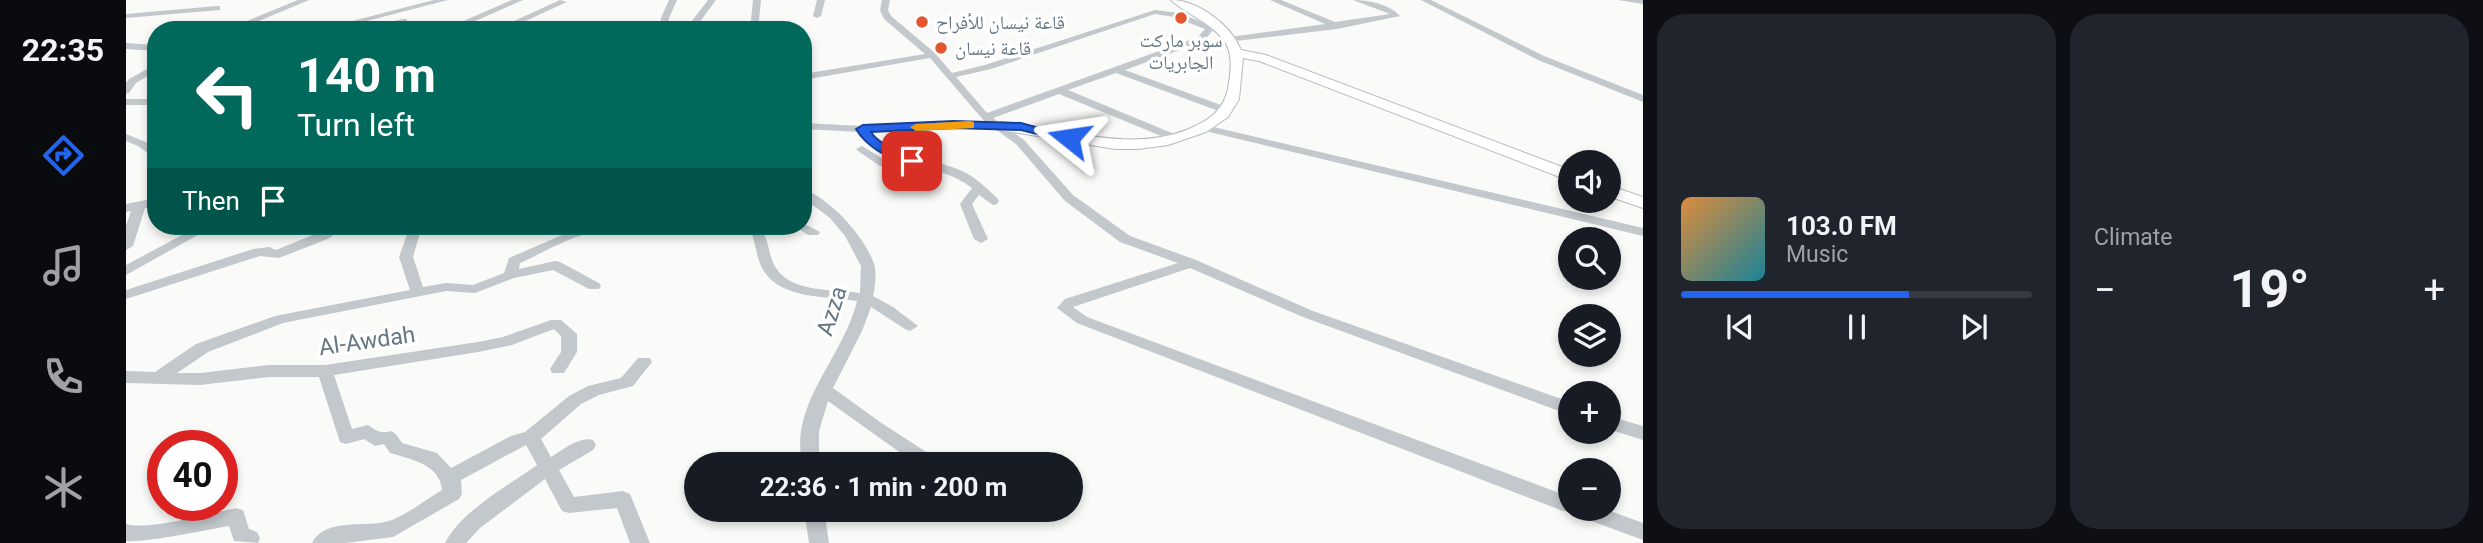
<!DOCTYPE html>
<meta charset="utf-8">
<style>
:root{--surface:#171b24;--page:#20242c;--text:#f1f3f6;--muted:#9ea1a6;--line:#363941;--accent:#2563eb}
body{margin:0;font-family:Roboto,"Noto Naskh Arabic",sans-serif;background:var(--page);color:var(--text);height:100vh;display:flex;flex-direction:column;font-size:26px;white-space:nowrap}
*{box-sizing:border-box;margin:0}
p{font-size:23px;color:var(--muted)}
.icon{flex:none;width:38px;height:38px;fill:none;stroke:currentColor;stroke-width:2;stroke-linecap:round;stroke-linejoin:round}
.map{position:relative;flex:1;overflow:hidden}
.side{display:flex;flex-direction:column;gap:14px;padding:14px;background:#0d0f14;width:840px}
.side>*{flex:none}
.top-card{position:absolute;left:21px;top:21px;width:665px;height:214px;border-radius:28px;box-shadow:0 4px 10px #0003;background:#00695c;color:#fff;overflow:hidden}
.fabs{position:absolute;left:1432px;top:150px;display:grid;gap:14px}
.fabs a{display:grid;place-items:center;width:63px;height:63px;border-radius:50%;background:var(--surface);box-shadow:0 4px 10px #0003;font-size:35px}
.speed{position:absolute;left:21px;top:430px;display:flex;gap:14px;font-size:35px;font-weight:700;text-align:center}
.speed>*{display:grid;place-content:center;width:91px;height:91px;border-radius:50%;background:var(--surface);box-shadow:0 4px 10px #0003;line-height:1}
.speed .limit{border:10px solid #d22;background:#fff;color:#111}
.pin{position:absolute;display:grid;place-items:center;width:60px;height:60px;color:#fff;margin:-30px;border-radius:14px;box-shadow:0 4px 10px #0006}
.me{position:absolute;width:77px;margin:-38px;rotate:285deg;stroke-linejoin:round;filter:drop-shadow(0 0 5px #0008)}
.turn{display:flex;align-items:center;gap:24px;height:147px;padding:0 35px;font-size:32px}
.turn .icon{width:91px;height:91px;stroke-width:2.5}
.turn b{display:block;font-size:49px;line-height:60px}
.then{display:flex;align-items:center;height:66px;padding:0 35px;background:#0003;gap:14px;font-size:26px}
.big{font-size:52px;font-weight:700;line-height:1.1}
.side .widget{flex:1;display:flex;flex-direction:column;justify-content:center;gap:10px;min-width:0;padding:0 24px;border-radius:28px;background:var(--page)}
.song{display:flex;align-items:center;gap:21px}
.cover{width:84px;height:84px;border-radius:10px;background:linear-gradient(135deg,hsl(30 70% 55%),hsl(190 70% 35%))}
.played{height:7px;border-radius:4px;background:linear-gradient(90deg,var(--accent) 65%,var(--line) 65%)}
.keys{display:flex;justify-content:space-around;direction:ltr}
.heat{display:flex;justify-content:space-between;align-items:center;font-size:38px;direction:ltr}
.side .tiles{flex:1;display:grid;gap:14px;grid-template-columns:repeat(2,1fr)}
.trip{position:absolute;left:558px;top:452px;width:399px;height:70px;border-radius:35px;background:var(--surface);box-shadow:0 4px 10px #0003;font-weight:700;line-height:70px;text-align:center}
main{display:flex;flex:1;min-height:0}
.tabs{display:flex;flex-direction:column;width:126px;justify-content:space-around;align-items:center;background:#090b0e;color:var(--muted)}
.tabs .icon{width:49px;height:49px}
.tabs .active{color:var(--accent)}
.tabs b{font-size:32px;color:var(--text)}
.map>svg:first-child{display:block}
.lines{fill:none;stroke-linecap:round;stroke-linejoin:round}
.secondary-casing{stroke:#b3babf;stroke-width:2}
.street{fill:#c3c8cc;fill-rule:evenodd}
.secondary{fill:#fff;fill-rule:evenodd}
.route{fill:#2563eb;stroke:#184099;stroke-width:2}
.slow{fill:#f59e0b}
.poi-dot{fill:#e4572e;stroke:#fff;stroke-width:2.5}
.labels{text-anchor:middle;dominant-baseline:central;stroke-width:7;stroke-linejoin:round;paint-order:stroke}
.far-poi-label{font-size:19px;fill:#657683;stroke:#fff;text-anchor:start}
.street-label{font-size:23px;fill:#657683;stroke:#fff}
</style>
<main>
<nav class="tabs">
<b>22:35</b>
<svg class="icon active" aria-label="directions" viewBox="0 0 24 24"><path d="M12 3l9 9-9 9-9-9zM9 14v-3h6M13 9l2 2-2 2"/></svg>
<svg class="icon" aria-label="music" viewBox="0 0 24 24"><path d="M9 18V5l10-2v13"/><circle cx="6" cy="18" r="3"/><circle cx="16" cy="16" r="3"/></svg>
<svg class="icon" aria-label="phone" viewBox="0 0 24 24"><path d="M5 4h4l2 5-3 2q2 4 5 5l2-3 5 2v4C11 20 4 13 5 4z"/></svg>
<svg class="icon" aria-label="climate" viewBox="0 0 24 24"><path d="M12 3v18M4 7l16 10M4 17L20 7"/></svg>
</nav>
<div class="map">
<svg width="1517" height="543" viewBox="0 0 1517 543">
<rect width="100%" height="100%" fill="#fafaf8"/>
<g class="lines">
<g class="secondary-casing">
<g id="secondary">
<path d="M1045,0C1072,0 1105,25 1115,50L1140,55L1444,170V181L1133,61L1117,58L1113,99L1102,117L1080,132L1042,145L1012,149H989L869,129L867,126L874,122C937,127 1001,154 1063,129C1083,120 1097,111 1102,89C1105,71 1108,52 1096,38C1082,21 1060,14 1045,0Z"/>
<path d="M1482,185L1517,197V208L1482,196Z"/>
</g>
</g>
<g class="street">
<path d="M172,0H183L111,30H99Z"/>
<path d="M308,0H322L206,30H191Z"/>
<path d="M386,0H397L329,30H317Z"/>
<path d="M434,0L441,2L380,30H368Z"/>
<path d="M543,0H551L543,18L542,30H534L535,18Z"/>
<path d="M582,0H590L568,30H559Z"/>
<path d="M627,0H635L632,30H624Z"/>
<path d="M691,0H699L695,16L691,18L687,16Z"/>
<path d="M756,0H764L762,10L765,16L809,53L826,73L859,65L1029,10L1053,13L1083,25L1090,23L1091,25L1078,41L999,70L1106,109V113H1098L990,73L942,90L1053,136V140H1045L933,94L867,118L898,140L947,195L1004,236L1070,260L1187,311L1444,402V415L1177,317L1064,268L947,307L961,317L1444,497V509H1479L1517,523V540L1449,515L1448,512L1437,511L951,323L931,308L939,299L1052,263L994,242L939,201L890,144L868,128L745,132C767,161 806,157 836,171C849,177 861,188 871,198L873,201L871,204L867,205L853,195L846,204L862,239L855,243L848,239L834,204L846,188C811,161 761,169 734,132L677,129V123L737,126L859,122L804,58L677,80V74L799,54L758,19L754,10ZM1029,14L1048,17L1079,29L1072,37L861,113L830,77L865,69Z"/>
<path d="M1144,0H1155L1209,22L1264,14L1227,0C1243,0 1263,4 1274,16L1211,29L1101,42V38L1104,37L1199,24Z"/>
<path d="M1295,0H1305L1418,56L1517,95V102L1412,60Z"/>
<path d="M1492,0H1517V4Z"/>
<path d="M91,6H94V10L0,18V14Z"/>
<path d="M278,19H281V23L257,29L222,28L226,25L257,23Z"/>
<path d="M0,43L30,45V51L0,49Z"/>
<path d="M30,64V71L10,83L3,93L0,94V83L3,79Z"/>
<rect x="0" y="99" width="30" height="6"/>
<path d="M1079,125L1517,228V236L1075,130V126Z"/>
<path d="M0,134L20,142L30,150V159L12,146L0,141Z"/>
<path d="M736,146L762,162V166H754L732,151L730,149Z"/>
<path d="M677,189C704,198 739,237 748,264C751,273 749,287 747,296L767,307L792,326L784,331L779,329L745,307L736,331L707,388L754,422L811,459L813,464H790L702,401L693,431V464H675C675,453 673,442 675,431C683,384 720,347 731,301C701,296 653,300 636,268C629,254 630,239 622,226H634C643,239 642,255 650,268C665,293 709,289 734,293L735,266L719,236L704,218L677,198Z"/>
<path d="M30,198V206L19,208L7,246L0,250V226L5,211L0,212V204Z"/>
<path d="M677,223L694,232L692,235H682L669,226H677Z"/>
<path d="M73,226H88L0,275V265Z"/>
<path d="M202,226H216L204,238L153,258L134,256L0,299V290L127,249L143,247L150,250L194,232Z"/>
<path d="M284,226H296L287,257L297,287L320,283L347,285L378,273L383,258L457,226H522C507,238 480,232 462,234C445,236 411,256 394,263L393,269L429,261L434,262L473,283L475,286L473,289H463L427,270L388,278L349,293L320,291L157,323L82,352L51,373H74L142,365H199L352,342L377,337L425,320H435L451,334V352L438,373H426L424,369L435,352V336L428,329L386,345L352,352L208,375L226,429L242,425C246,427 248,430 252,431C266,436 263,423 276,443L311,453L325,468L385,436L399,432L443,396L462,386L495,378L512,358H524L526,362L507,386L473,395L455,404L415,439L425,457C437,450 453,436 467,440L470,445L467,450L433,470L448,497L497,491L504,494L524,543H504L491,508L443,513L436,511L419,479L354,528L340,543H319C335,511 382,486 411,465L400,445L335,480L336,494L333,499L267,537L219,543H186C199,517 240,528 263,521C279,516 301,499 316,490C314,464 284,459 264,453L258,444L249,446L238,439L220,444L214,442L193,377H142L74,385L0,383V371L29,372L70,344L149,316L284,290L273,257Z"/>
<path d="M1482,416L1517,426V440L1482,429Z"/>
<path d="M110,508L117,510L123,529L131,532L134,538L132,543L108,541L103,526C79,530 20,543 0,541V524C22,531 85,513 110,508Z"/>
<path d="M678,509H698L703,543H683Z"/>
</g>
<use href="#secondary" class="secondary"/>
</g>
<path class="route" d="M828,121L895,123L949,138L943,142L895,130L828,128L745,132C755,148 779,150 793,161L786,165C764,159 742,149 730,129L737,125Z"/>
<path class="slow" d="M844,121L848,122V128L790,131L784,127L790,124Z"/>
<g class="poi-dot">
<circle cx="1055" cy="18" r="7"/>
<circle cx="796" cy="22" r="7"/>
<circle cx="815" cy="48" r="7"/>
</g>
<g class="labels">
<g class="far-poi-label">
<text x="810" y="22">قاعة نيسان للأفراح</text>
<text x="1055" y="40" text-anchor="middle">سوبر ماركت<tspan x="1055" dy="22">الجابريات</tspan></text>
<text x="829" y="48">قاعة نيسان</text>
</g>
<g class="street-label">
<text transform="translate(706 311) rotate(-72)">Azza</text>
<text transform="translate(241 341) rotate(-8)">Al-Awdah</text>
</g>
</g>
</svg>
<div class="fabs">
<a><svg class="icon" aria-label="sound" viewBox="0 0 24 24"><path d="M4 9h4l5-4v14l-5-4H4zM17 9q2 3 0 6"/></svg></a>
<a><svg class="icon" aria-label="search" viewBox="0 0 24 24"><circle cx="10" cy="10" r="6"/><path d="M15 15l6 6"/></svg></a>
<a><svg class="icon" aria-label="layers" viewBox="0 0 24 24"><path d="M12 4l9 5-9 5-9-5zM3 14l9 5 9-5"/></svg></a>
<a>+</a>
<a>−</a>
</div>
<div class="speed"><div class="limit">40</div></div>
<div class="pin" style="left:786px;top:161px;background:#d93025"><svg class="icon" aria-label="arrive" viewBox="0 0 24 24"><path d="M6 21V4h12l-3 4 3 4H6"/></svg></div>
<svg class="me" style="left:943px;top:138px" viewBox="-20 -20 40 40"><path d="M0-17L14 15 0 8-14 15z" fill="#2563eb" stroke="#fff" stroke-width="4"/></svg>
<div class="trip">22:36 · 1 min · 200 m</div>
<div class="top-card">
<div class="turn"><svg class="icon" aria-label="left" viewBox="0 0 24 24"><path d="M17 20v-9H6M10 6l-5 5 5 5"/></svg><div><b>140 m</b>Turn left</div></div>
<div class="then">Then<svg class="icon" aria-label="arrive" viewBox="0 0 24 24"><path d="M6 21V4h12l-3 4 3 4H6"/></svg></div>
</div>
</div>
<section class="side">
<div class="tiles">
<div class="widget">
<div class="song"><i class="cover"></i><div><b>103.0 FM</b><p>Music</p></div></div>
<div class="played"></div>
<div class="keys"><svg class="icon" aria-label="previous" viewBox="0 0 24 24"><path d="M18 5L8 12l10 7zM5 5v14"/></svg><svg class="icon" aria-label="pause" viewBox="0 0 24 24"><path d="M8 5v14M16 5v14"/></svg><svg class="icon" aria-label="next" viewBox="0 0 24 24"><path d="M6 5l10 7-10 7zM19 5v14"/></svg></div>
</div>
<div class="widget"><p>Climate</p>
<div class="heat"><a>−</a><b class="big">19°</b><a>+</a></div>
</div>
</div>
</section>
</main>
